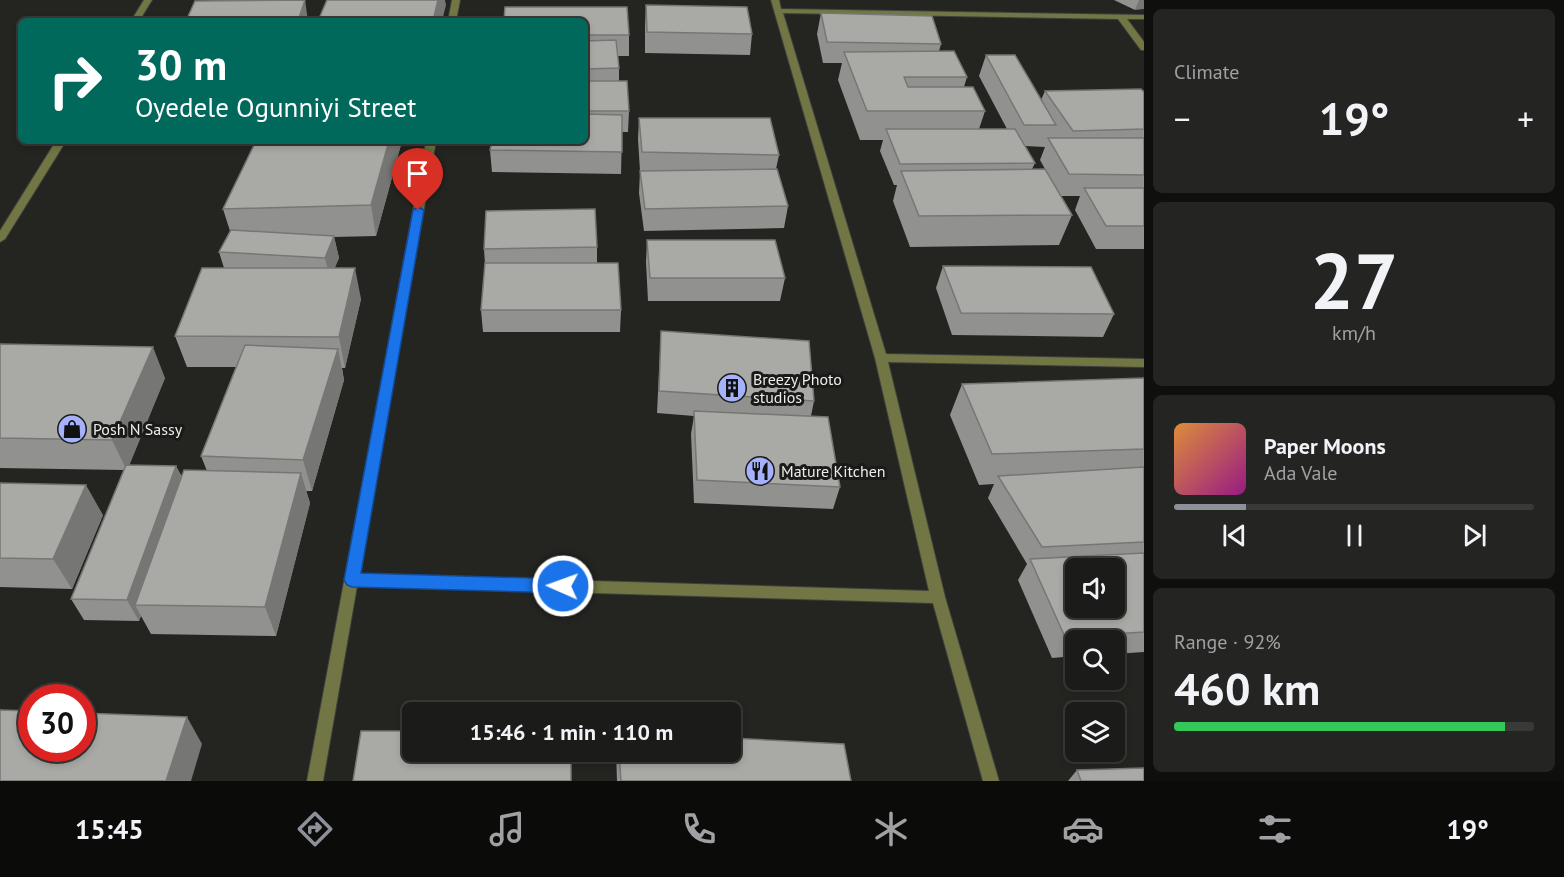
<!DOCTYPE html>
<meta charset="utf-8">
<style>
:root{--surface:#1b1b19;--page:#242422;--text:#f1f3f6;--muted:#a0a1a2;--line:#393938;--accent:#8c9099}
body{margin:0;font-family:"PT Sans",sans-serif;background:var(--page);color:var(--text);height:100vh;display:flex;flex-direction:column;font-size:22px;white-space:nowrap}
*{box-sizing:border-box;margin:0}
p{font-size:20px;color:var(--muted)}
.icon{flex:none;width:33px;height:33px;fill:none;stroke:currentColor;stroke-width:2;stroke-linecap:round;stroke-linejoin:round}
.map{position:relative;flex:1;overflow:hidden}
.details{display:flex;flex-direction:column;gap:9px;padding:9px;background:#0f0f0e;width:420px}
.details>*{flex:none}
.hud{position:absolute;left:18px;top:18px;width:570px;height:126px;border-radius:9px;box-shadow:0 3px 9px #0003,0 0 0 2px var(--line);background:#00695c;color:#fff;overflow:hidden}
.fabs{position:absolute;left:1065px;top:558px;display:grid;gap:12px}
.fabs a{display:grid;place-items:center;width:60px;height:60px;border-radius:9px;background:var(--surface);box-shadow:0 3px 9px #0003,0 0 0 2px var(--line);font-size:30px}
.speed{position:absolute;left:18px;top:684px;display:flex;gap:12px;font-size:30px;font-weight:700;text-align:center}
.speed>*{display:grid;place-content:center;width:78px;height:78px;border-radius:50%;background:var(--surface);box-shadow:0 3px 9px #0003,0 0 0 2px var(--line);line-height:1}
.speed .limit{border:9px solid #d22;background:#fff;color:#111}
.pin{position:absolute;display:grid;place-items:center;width:51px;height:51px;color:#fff;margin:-62px -26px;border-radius:50% 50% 50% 0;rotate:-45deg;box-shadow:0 0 6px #0007}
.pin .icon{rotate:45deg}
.me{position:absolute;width:66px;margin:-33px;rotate:272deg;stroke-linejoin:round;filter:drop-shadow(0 0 4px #0008)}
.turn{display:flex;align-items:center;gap:21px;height:126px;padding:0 18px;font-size:27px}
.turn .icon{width:78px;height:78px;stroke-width:2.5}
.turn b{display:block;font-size:42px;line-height:51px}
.big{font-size:45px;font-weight:700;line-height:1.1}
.details .tile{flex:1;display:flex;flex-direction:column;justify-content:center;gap:9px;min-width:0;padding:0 21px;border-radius:9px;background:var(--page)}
.details .dial{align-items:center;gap:0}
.dial b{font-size:78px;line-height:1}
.song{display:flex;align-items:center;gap:18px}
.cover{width:72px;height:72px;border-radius:9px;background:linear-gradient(135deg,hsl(30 70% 55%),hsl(310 70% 35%))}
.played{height:6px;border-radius:3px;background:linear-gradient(90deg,var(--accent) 20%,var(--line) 20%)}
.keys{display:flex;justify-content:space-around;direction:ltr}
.heat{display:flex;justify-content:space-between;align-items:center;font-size:33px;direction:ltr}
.charge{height:9px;border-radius:4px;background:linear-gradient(90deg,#34c759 92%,var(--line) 0)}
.trip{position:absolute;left:402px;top:702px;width:339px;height:60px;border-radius:9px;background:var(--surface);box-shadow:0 3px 9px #0003,0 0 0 2px var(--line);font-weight:700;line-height:60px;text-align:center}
.tabs{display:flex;height:96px;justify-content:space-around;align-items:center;background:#0b0b0a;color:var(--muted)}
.tabs .icon{width:42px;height:42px}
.tabs .on{color:var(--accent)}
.tabs b{font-size:27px;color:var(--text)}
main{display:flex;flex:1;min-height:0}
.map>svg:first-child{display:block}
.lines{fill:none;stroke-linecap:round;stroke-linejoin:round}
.minor-casing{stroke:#40403d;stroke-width:2}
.minor{fill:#717644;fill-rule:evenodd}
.wall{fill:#91928f;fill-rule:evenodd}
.shaded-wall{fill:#767774}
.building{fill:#a9aaa6;stroke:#767774;stroke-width:1.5;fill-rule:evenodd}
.route{fill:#1a73e8;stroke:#114b97;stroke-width:1.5}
.labels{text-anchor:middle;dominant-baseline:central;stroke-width:6;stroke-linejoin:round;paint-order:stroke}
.poi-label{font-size:16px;fill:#ededeb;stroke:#1a1b18;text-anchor:start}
</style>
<main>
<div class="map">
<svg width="1144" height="781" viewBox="0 0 1144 781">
<rect width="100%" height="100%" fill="#242421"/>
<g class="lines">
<g class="minor-casing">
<g id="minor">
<path d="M144,0H152L139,21H131Z"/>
<path d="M452,0H460L456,21H448Z"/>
<path d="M771,0H779L781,9L1144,15V19H1127L1144,42V50H1141L1118,19L783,13L886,354L1144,359V367L888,362L945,597L999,781H983L933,603L357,586L323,781H307L426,141H436L359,574L929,591L875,358Z"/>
<path d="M56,141H66L5,239L0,242V231Z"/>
</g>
</g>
<use href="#minor" class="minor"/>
</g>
<g class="wall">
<path d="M1114,0H1144L1135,10Z"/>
<path d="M646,5L752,34L750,55L645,53V25Z"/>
<path d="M821,13L941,44L939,51L967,77L964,87L985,111L979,129H1007L979,76L986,55L1041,100L1045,91L1144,92V249H1096L1075,210L1080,196H1061L1072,215L1059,245L910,247L893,201L897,185H894L880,151L883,140H860L838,80L842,63H823L817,34ZM1025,146L1045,147L1040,160L1045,169H1032L1035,163Z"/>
<path d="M585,21L629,35V56H618L619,68V81L629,111L628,132H622L621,174L492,172L490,150L585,141Z"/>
<path d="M639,118L779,155L776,169L788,206L784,228L644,231L639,193L640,171L638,139Z"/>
<path d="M402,141L376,236L334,237L339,258L334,268L361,299L345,368H342L344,380L312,491H306L310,503L276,636L151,634L141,616L139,621L84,620L71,599L124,470L0,468V344L165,378L129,465L176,466L182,477L207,471L201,456L236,367H187L175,336L224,268L219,252L230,231L223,209Z"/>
<path d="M647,240L785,278L780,301H648L646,262Z"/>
<path d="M597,247V263L621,310L620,332H483L481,310L485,264L484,249Z"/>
<path d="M943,266L1114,314L1103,337L952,335L936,288Z"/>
<path d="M661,331L814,401L811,416L840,487L833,509L694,503L691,434L694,416L657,413Z"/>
<path d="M1144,378V652L1114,654V640H1076V656L1052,658L1018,580L1027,564L988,498L994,484L979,485L950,415L962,384Z"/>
<path d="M0,483L103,515L72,589L0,587Z"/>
<path d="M616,752H730L851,781H617Z"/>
<path d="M1077,770L1144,781H1068Z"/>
</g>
<g class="shaded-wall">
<path d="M305,0L308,21H298Z"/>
<path d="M438,0H445L446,5L442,21H433Z"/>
<path d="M1139,0H1144V9L1135,10Z"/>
<path d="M389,141H402L376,236L371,205Z"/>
<path d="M334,236L339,258L330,280L325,258Z"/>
<path d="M355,268L361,299L345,368L339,337Z"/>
<path d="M153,347L165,378L127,471L112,440Z"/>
<path d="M338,349L344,380L312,491L303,460Z"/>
<path d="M176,466L186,488L135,605L141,616L139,621L127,600Z"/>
<path d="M301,473L310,503L276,636L265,607Z"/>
<path d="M86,485L103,515L72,589L53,559Z"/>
<path d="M187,717L202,744L191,781H166Z"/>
</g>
<g class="building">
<path d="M305,0L298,21H186L195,1Z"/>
<path d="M327,0H438L433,21H318Z"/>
<path d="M646,5L747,7L752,34L647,32Z"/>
<path d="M505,7H627L629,35H585V21H504Z"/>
<path d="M821,13L932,16L941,44L827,42Z"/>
<path d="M616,40L619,68L585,69V41Z"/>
<path d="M954,51L967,77H904L908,87H973L985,111H867L844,52Z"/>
<path d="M986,55H1015L1056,125H1024Z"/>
<path d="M585,81H627L629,111H585Z"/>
<path d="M1141,89L1144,92V129L1073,131L1045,91Z"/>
<path d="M585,114L622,115V152L490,150L492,141H585Z"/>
<path d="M639,118H770L779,155L642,152Z"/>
<path d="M886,129H1015L1035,163L900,164Z"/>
<path d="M1048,138H1144V175L1069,174Z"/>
<path d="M256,141H389L371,205L223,209Z"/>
<path d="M777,169L788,206L645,209L640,171Z"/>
<path d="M1045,169L1072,215L919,216L901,171Z"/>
<path d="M1084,188H1144V226H1106Z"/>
<path d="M595,209L597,247L484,249L486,211Z"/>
<path d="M231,230L334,236L325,258L219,252Z"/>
<path d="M647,240H775L785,278H650Z"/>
<path d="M485,263H618L621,310H481Z"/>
<path d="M943,266L1091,267L1114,314L961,313Z"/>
<path d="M202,268H355L339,337L175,336Z"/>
<path d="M661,331L809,341L814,401L659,391Z"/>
<path d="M0,344L153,347L112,440L0,438Z"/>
<path d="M245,345L338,349L303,460L201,456Z"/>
<path d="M1144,378V449L992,454L962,384Z"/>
<path d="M694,411L828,417L840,487L697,480Z"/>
<path d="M126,465L176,466L127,600L71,599Z"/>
<path d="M1144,467V542L1042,547L998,476Z"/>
<path d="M184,470L301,473L265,607L135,605Z"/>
<path d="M0,483L86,485L53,559L0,558Z"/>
<path d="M1144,553V632L1065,637L1030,559ZM1076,568H1114V608H1076Z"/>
<path d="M0,710L32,711V748H82V713L187,717L166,781H0Z"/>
<path d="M361,731H412V752H571V781H353Z"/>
<path d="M730,738L844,744L851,781H621L619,752H730Z"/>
<path d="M1144,768V781H1081L1077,770Z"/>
</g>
<path class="route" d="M418,207L424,210L361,573L563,579L569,581L571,586L569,591L563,593L352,587L347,585L344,580L413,210Z"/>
<defs>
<g id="building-disc" transform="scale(1.5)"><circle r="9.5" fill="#a6b1fc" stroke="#1a1b18"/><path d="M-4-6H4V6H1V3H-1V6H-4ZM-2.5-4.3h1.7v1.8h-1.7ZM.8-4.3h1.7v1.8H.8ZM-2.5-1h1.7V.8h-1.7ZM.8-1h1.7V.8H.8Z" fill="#111"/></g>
<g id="shop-disc" transform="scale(1.5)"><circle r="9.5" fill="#a6b1fc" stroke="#1a1b18"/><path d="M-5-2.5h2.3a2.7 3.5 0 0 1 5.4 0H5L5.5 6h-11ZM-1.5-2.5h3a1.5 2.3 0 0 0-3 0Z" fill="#111"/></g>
<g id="restaurant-disc" transform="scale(1.5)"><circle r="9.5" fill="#a6b1fc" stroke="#1a1b18"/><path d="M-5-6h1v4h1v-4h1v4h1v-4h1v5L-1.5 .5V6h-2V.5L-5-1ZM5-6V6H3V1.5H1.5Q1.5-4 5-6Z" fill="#111"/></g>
</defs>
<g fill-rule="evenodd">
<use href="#building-disc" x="732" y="388"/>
<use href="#shop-disc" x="72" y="429"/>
<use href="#restaurant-disc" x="760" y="471"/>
</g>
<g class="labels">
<g class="poi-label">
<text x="753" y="379">Breezy Photo<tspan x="753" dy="18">studios</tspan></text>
<text x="93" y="429">Posh N Sassy</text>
<text x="781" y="471">Mature Kitchen</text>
</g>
</g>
</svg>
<div class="fabs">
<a><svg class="icon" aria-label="sound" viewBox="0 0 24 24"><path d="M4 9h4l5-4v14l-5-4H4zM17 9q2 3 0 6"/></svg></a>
<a><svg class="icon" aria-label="search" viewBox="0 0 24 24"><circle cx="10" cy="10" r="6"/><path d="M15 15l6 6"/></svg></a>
<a><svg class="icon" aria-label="layers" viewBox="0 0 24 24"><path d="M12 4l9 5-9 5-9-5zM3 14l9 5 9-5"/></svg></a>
</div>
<div class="speed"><div class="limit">30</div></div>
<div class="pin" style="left:418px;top:210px;background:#d93025"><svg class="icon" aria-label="arrive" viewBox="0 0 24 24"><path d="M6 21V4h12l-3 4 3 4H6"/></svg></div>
<svg class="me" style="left:563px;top:586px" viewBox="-20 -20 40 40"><circle r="17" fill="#1a73e8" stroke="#fff" stroke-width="3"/><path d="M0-11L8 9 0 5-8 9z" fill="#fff"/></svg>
<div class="trip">15:46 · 1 min · 110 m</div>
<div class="hud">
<div class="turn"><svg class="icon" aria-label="right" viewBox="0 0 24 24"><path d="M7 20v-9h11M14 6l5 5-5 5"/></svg><div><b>30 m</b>Oyedele Ogunniyi Street</div></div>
</div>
</div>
<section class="details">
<div class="tile"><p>Climate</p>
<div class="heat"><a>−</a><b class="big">19°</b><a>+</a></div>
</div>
<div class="tile dial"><b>27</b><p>km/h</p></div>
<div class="tile">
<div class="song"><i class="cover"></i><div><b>Paper Moons</b><p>Ada Vale</p></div></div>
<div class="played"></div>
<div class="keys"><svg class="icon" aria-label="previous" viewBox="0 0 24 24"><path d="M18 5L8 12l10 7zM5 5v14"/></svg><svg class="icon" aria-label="pause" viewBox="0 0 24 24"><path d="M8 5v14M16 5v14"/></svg><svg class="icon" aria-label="next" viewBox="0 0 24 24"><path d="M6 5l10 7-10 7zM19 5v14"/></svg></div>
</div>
<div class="tile"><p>Range · 92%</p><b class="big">460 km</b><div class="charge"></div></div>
</section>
</main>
<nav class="tabs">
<b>15:45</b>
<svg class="icon on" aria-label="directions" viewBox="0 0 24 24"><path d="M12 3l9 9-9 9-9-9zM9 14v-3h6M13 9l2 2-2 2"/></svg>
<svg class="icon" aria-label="music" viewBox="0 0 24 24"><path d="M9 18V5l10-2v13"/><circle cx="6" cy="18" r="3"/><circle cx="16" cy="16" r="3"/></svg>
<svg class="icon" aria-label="phone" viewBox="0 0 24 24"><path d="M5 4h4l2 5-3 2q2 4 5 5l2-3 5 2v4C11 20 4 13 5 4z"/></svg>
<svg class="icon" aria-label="climate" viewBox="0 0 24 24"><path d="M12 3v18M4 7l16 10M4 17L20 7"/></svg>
<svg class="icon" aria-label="car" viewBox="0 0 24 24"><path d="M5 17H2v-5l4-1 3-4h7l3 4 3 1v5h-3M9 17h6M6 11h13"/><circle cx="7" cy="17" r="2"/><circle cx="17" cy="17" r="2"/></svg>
<svg class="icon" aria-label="filters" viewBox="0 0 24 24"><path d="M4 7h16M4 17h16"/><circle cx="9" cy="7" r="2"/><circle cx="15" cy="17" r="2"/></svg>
<b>19°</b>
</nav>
